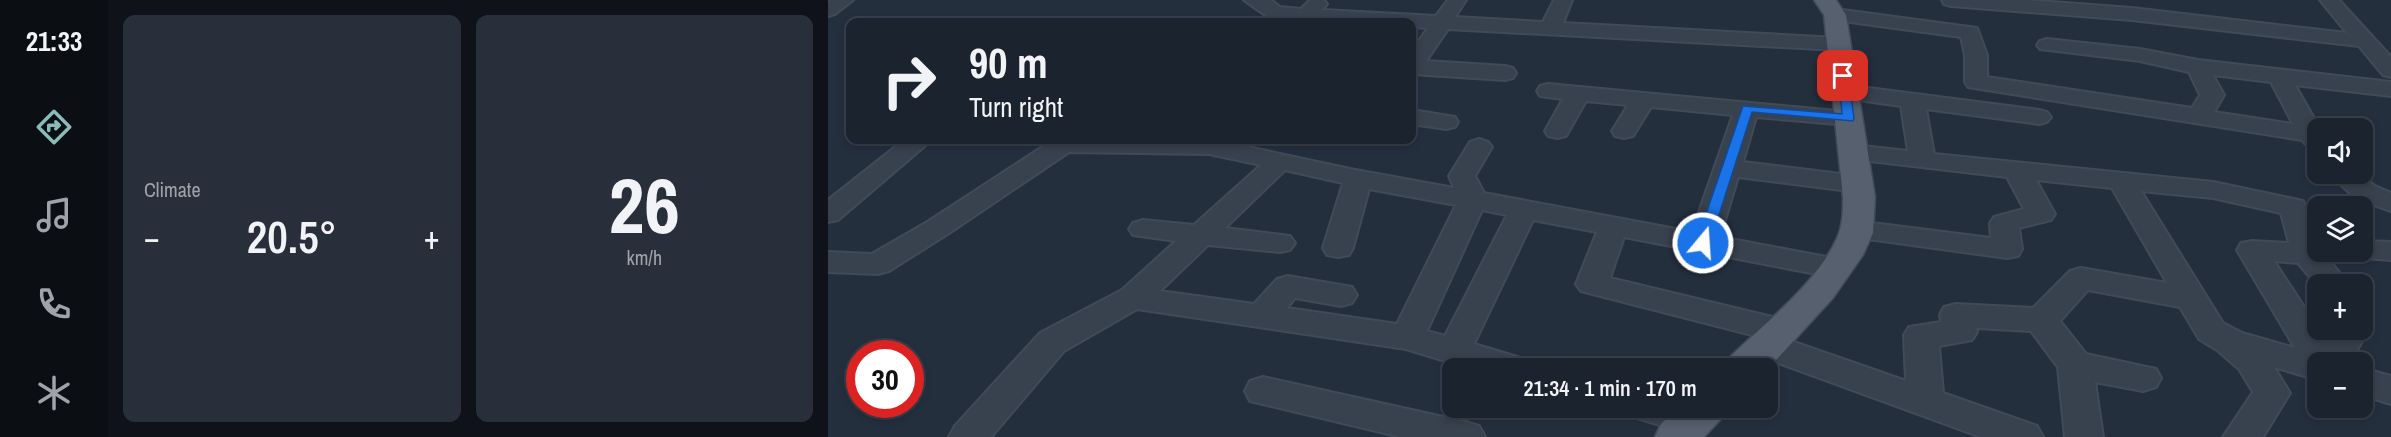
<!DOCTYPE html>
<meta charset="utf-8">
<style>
:root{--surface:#1b232e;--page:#282f3a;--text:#f1f3f6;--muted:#a0a4aa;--line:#39404a;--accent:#8bbbb9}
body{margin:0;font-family:"Archivo Narrow",sans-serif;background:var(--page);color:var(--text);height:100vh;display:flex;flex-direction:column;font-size:22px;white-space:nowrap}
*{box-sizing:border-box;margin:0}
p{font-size:20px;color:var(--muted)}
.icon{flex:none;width:33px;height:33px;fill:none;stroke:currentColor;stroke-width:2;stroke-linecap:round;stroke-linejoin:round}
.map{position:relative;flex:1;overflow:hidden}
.sheet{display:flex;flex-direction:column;gap:15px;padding:15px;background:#0f1319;width:720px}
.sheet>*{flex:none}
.top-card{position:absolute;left:18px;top:18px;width:570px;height:126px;border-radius:12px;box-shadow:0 3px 9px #0003,0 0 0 2px var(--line);background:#1b232e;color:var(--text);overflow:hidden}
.fabs{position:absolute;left:1479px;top:118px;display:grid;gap:12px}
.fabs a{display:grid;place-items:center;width:66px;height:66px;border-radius:12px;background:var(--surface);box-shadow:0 3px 9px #0003,0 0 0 2px var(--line);font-size:30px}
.speed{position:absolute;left:18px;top:340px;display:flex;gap:12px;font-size:30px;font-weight:700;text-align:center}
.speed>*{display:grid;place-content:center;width:78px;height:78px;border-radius:50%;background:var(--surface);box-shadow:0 3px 9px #0003,0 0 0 2px var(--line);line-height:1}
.speed .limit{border:9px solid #d22;background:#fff;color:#111}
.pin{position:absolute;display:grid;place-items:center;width:51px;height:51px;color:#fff;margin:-26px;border-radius:12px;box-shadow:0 3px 9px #0006}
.me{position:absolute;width:66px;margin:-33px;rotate:18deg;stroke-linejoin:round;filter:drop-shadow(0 0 4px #0008)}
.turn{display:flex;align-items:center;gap:21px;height:126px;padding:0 24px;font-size:27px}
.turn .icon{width:78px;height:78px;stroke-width:2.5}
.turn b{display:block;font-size:42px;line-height:51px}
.big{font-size:45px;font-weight:600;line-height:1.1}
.sheet .widget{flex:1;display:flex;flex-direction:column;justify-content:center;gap:9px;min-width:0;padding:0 21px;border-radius:12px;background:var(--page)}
.sheet .dial{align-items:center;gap:0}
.dial b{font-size:78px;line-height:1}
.heat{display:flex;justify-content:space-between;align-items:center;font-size:33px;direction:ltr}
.sheet .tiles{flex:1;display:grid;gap:15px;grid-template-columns:repeat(2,1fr)}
.trip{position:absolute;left:614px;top:358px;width:336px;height:60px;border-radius:12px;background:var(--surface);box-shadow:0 3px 9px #0003,0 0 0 2px var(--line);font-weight:600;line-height:60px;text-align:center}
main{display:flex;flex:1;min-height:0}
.menu{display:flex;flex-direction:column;width:108px;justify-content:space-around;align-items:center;background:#0b0e12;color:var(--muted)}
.menu .icon{width:42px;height:42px}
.menu .on{color:var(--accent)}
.menu b{font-size:27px;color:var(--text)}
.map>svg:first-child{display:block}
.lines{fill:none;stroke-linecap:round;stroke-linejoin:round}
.minor-casing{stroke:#414a57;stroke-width:4}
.major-casing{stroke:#414a57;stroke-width:3}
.minor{fill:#38414e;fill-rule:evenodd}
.major{fill:#56606e;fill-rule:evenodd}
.route{fill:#1a73e8;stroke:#114b97;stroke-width:1.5}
</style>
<main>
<nav class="menu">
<b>21:33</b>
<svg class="icon on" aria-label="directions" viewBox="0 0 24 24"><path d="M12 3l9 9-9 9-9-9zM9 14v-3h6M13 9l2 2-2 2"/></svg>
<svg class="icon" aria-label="music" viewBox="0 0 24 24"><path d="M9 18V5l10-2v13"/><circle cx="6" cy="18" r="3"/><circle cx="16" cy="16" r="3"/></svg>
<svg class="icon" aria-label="phone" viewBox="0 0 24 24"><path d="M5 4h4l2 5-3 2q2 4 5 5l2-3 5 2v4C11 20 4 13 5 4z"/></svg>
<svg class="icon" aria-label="climate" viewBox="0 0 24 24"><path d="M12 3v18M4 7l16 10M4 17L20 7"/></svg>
</nav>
<section class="sheet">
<div class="tiles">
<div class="widget"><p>Climate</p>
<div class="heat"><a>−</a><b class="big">20.5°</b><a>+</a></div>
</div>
<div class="widget dial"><b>26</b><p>km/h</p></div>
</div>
</section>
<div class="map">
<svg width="1563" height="437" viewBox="0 0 1563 437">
<rect width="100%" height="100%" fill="#242f3e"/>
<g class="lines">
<g class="minor-casing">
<g id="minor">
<path d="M3,0H25L7,14L0,16V2Z"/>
<path d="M416,0H443L452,7L473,9L482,0H496L499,4L494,10L608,16L620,0H638L627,17L715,22L726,0H744L735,23L1010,38L1017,40L1020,44L1017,48L1010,50L620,29L598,61L677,66L685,68L688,73L685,78L677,80L584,74V51L600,28L584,27V22H463L464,20L440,17Z"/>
<path d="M1114,0H1197L1304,8L1519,33L1492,0H1511L1563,57V77L1555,75L1531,46L1304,20L1123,6L1116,4Z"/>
<path d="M1007,9L1149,28L1159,55V77L1364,108L1372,95L1361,72L1312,61L1212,49L1209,45L1212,41L1219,39L1312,49L1370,60L1563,82V96L1467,85L1492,129H1490V150L1481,148L1474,140L1140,87L1137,82V55L1133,37L1000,19L997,15L1000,11ZM1385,75L1443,82L1465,124L1386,112L1396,95Z"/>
<path d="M720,84L1030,113L1033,118L1030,123L1021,125L928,117L915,162L1029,176L1039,178L1042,184L1039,190L1029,192L910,177L892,237L1020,261L1024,268L1020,275L1009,278L796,237L782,278L965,322L970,330L965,338L960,340L1078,381L1076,335L1081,327L1113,322L1112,315L1116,307L1128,304L1205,308L1242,271L1253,268L1339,283L1284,188L1208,180L1227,214L1223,220L1191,228L1194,249L1190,256L1179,258L1018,236L1013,230L1018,224L1028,221L1163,238L1162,223L1166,217L1196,209L1179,177L1016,158L1012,153L1016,148L1025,145L1080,151L1073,106L1009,97L1006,92L1009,87L1017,85L1211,110L1219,112L1223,117L1219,122L1211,124L1098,109L1106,154L1385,182L1475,201L1490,240V252H1510L1507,260L1502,261L1521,285H1490V287L1470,263L1446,261L1499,342L1507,330H1534V321L1541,330L1521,363H1490V380L1446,367L1462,393L1435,437H1395L1425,392L1411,369L1389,350L1371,339L1352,307L1260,290L1232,321L1258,354L1328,369L1333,378L1328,387L1315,391L1267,382L1275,437H1237L1230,367L1203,331L1148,328L1149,332L1144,340L1111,346L1115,393L1209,426L1215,437H1153L926,354L921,345L928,336L753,291L748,284L769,232L705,220L646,344L699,360L705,369H644L578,349L309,309L236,351L163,437H121L127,426L212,333L294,290L348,241L305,235L301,229L305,223L315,220L366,225L433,165L381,154L241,152L121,233L61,271L50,274L0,272V252L44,254L101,221L225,140H398L397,142L522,169L626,188L621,176L642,142L651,139L660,142L664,147L647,176L656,193L864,232L905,115L823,107L805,136L796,138L787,136L784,131L800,105L758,101L738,136L729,138L720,136L717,131L735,99L712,96L709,91L712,86ZM457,170L515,183L495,248L499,255L510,257L521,255L525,248L541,189L628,205L569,324L459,308L467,298L513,306L524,303L529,295L524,287L460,276L449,279L426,304L332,291L380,245L452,252L462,250L467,243L462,236L397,228ZM1313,191L1385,198L1453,213L1461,243L1424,241L1413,243L1409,250L1467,348L1414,333L1395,323ZM654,210L679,215L617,336L599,331Z"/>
<path d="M584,110L627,117L630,122L627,127L618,129L584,124Z"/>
<path d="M76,140H96L99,144L10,220L0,222V200Z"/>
<path d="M1502,174H1531L1547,186L1563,193V211L1527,198Z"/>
<path d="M1534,241L1563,242V260L1523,257L1520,252H1534Z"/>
<path d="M1534,368L1563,376V404L1534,395Z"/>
<path d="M435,377L638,422L651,426L657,437H573L422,401L417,391L422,381Z"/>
<path d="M804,408H873L878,410L884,420L878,430L865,435L809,418Z"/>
</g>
</g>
<g class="major-casing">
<g id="major">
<path d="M986,0H1008L1018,15L1047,197L1045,233L1035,255L1005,298L939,370L895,369L901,358C936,324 989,283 1009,238C1015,225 1015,211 1015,197L996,15Z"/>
<path d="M850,408H898L892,420L876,437H827L833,424Z"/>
</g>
</g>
<use href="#minor" class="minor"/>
<use href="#major" class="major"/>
</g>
<path class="route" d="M1011,73H1019L1020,76L1026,118L1025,121L924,112L882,243L875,247L870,246L868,243L915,106L1014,114Z"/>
</svg>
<div class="fabs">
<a><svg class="icon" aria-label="sound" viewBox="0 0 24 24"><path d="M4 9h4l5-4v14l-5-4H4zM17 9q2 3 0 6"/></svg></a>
<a><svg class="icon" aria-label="layers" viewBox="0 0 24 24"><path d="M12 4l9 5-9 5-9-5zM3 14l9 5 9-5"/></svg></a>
<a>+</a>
<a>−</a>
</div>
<div class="speed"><div class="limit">30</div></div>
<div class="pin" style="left:1015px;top:76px;background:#d93025"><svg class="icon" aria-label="arrive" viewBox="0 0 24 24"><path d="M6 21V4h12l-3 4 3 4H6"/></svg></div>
<svg class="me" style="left:875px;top:243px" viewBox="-20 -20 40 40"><circle r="17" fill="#1a73e8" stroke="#fff" stroke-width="3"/><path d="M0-11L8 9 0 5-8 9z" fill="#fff"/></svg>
<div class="trip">21:34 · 1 min · 170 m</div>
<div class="top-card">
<div class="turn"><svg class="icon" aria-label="right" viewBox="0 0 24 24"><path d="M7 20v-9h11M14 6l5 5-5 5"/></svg><div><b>90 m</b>Turn right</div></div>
</div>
</div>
</main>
